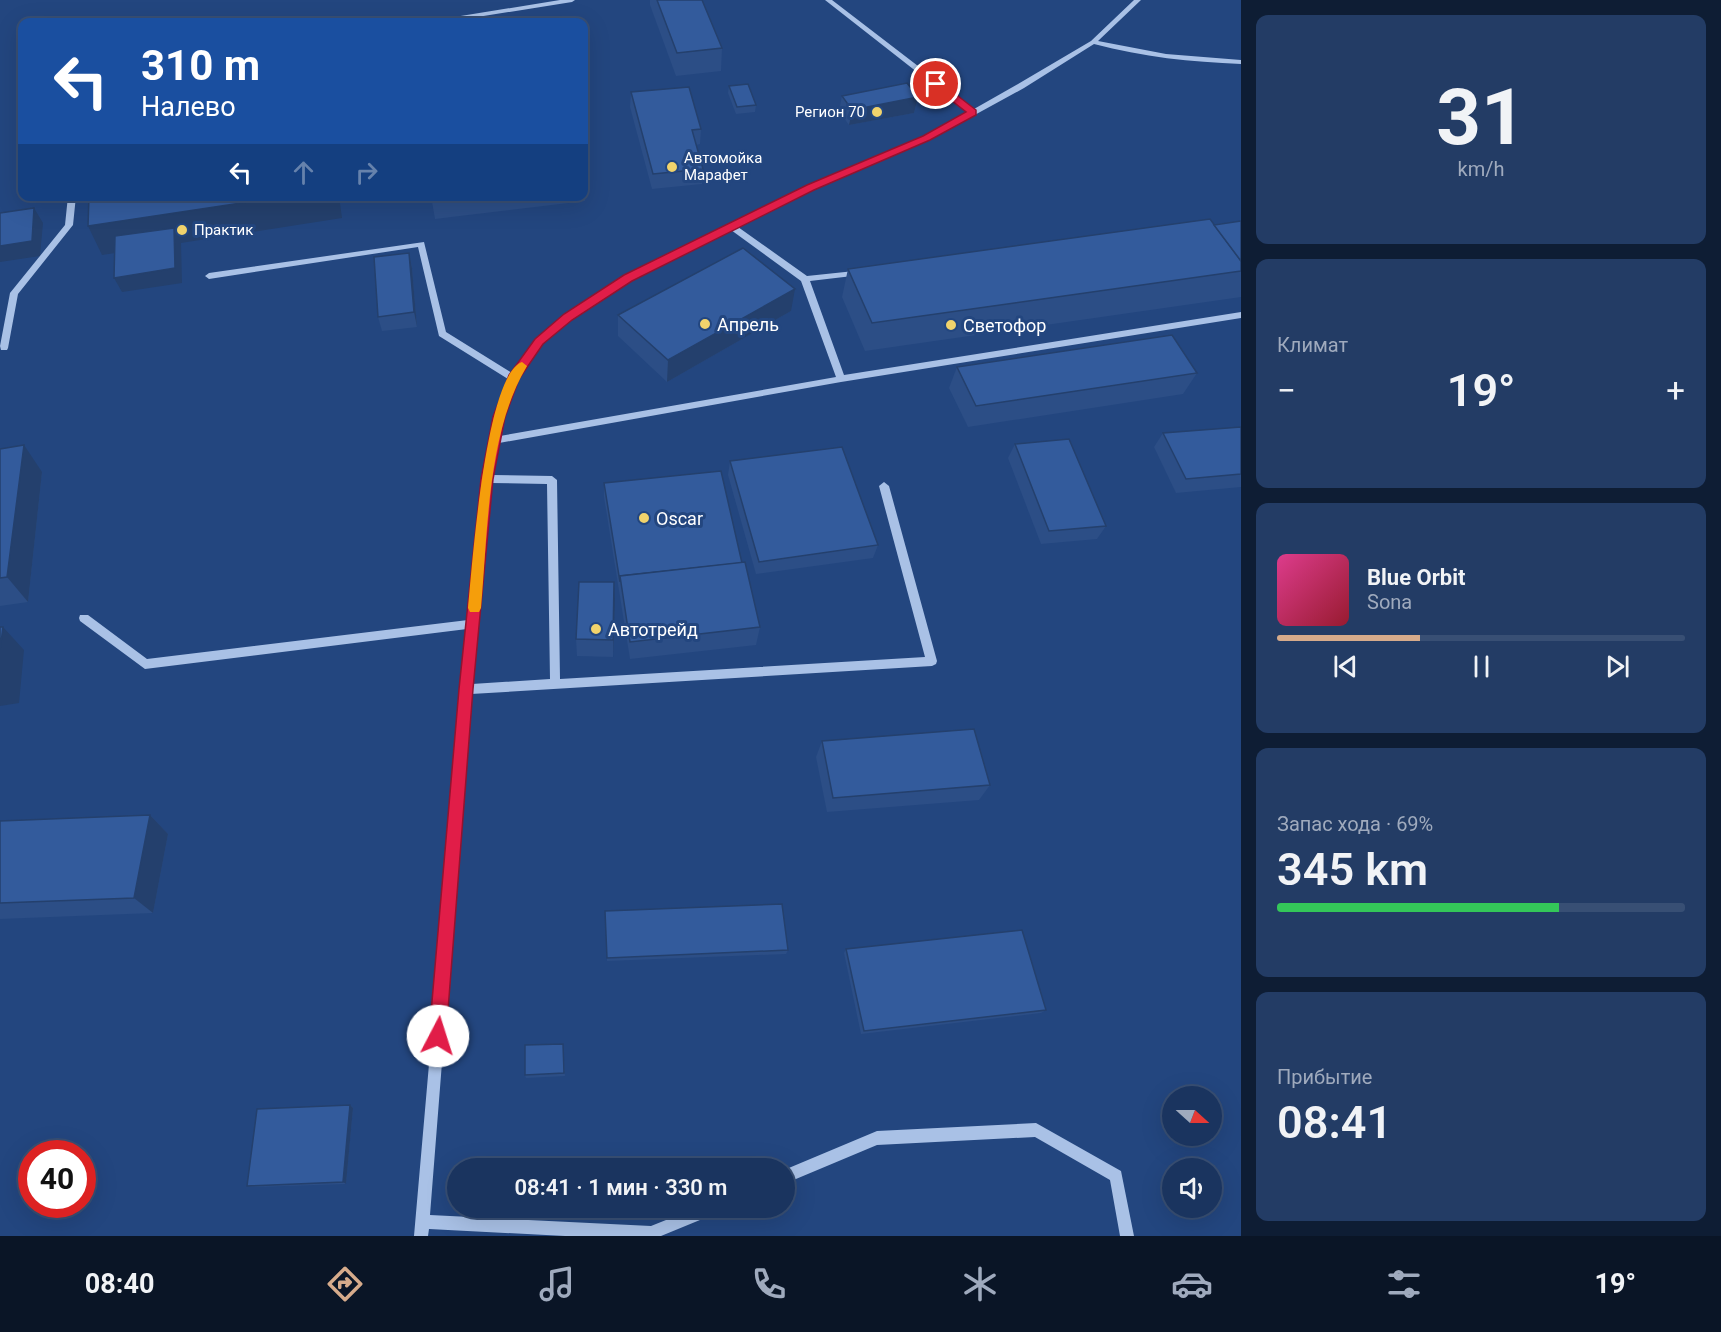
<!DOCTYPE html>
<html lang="ru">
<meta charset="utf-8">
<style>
:root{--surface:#1a345f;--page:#233c65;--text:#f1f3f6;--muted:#9faabd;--line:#384f74;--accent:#d6ab8b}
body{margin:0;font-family:Roboto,sans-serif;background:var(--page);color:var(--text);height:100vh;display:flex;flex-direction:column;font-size:22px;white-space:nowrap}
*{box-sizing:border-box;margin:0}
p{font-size:20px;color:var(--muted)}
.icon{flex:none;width:33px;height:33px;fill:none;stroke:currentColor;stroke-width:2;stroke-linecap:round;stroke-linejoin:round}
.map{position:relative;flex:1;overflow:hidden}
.side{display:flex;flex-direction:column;gap:15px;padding:15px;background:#0e1d34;width:480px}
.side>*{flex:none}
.hud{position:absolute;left:18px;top:18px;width:570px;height:183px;border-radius:12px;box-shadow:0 6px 24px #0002,0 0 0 2px var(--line);background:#1a4fa0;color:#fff;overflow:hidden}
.needle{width:39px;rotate:111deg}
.buttons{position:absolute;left:1162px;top:1086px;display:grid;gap:12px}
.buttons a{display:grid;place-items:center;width:60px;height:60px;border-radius:50%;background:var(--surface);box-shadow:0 6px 24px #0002,0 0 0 2px var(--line);font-size:30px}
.speed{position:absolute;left:18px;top:1140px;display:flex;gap:12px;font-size:30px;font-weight:700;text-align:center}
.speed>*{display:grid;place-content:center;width:78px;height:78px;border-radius:50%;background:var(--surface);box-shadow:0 6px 24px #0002,0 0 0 2px var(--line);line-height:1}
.speed .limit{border:9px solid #d22;background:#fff;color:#111}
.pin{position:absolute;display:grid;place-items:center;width:51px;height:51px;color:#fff;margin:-26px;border:3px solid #fff;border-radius:50%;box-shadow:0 2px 6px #0007}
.me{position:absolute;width:66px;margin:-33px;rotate:5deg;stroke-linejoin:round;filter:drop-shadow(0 0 4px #0008)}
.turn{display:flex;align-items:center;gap:21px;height:126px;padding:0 24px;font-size:27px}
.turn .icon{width:78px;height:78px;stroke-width:2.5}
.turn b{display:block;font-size:42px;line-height:51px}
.lanes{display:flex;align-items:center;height:57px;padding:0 24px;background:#0003;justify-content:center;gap:30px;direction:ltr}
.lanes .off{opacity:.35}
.big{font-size:45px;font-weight:600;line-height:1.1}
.side .widget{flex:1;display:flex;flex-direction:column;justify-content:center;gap:9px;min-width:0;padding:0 21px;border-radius:12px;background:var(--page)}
.side .dial{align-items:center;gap:0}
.dial b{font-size:78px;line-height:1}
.song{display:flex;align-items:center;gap:18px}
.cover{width:72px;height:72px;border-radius:9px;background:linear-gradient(135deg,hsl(330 70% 55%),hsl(350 70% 35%))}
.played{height:6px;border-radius:3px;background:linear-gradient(90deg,var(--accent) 35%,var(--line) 35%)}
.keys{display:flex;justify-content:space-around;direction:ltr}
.heat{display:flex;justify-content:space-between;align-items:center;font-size:33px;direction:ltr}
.charge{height:9px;border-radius:4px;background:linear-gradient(90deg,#34c759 69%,var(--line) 0)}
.trip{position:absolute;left:447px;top:1158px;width:348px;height:60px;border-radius:30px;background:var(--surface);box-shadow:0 6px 24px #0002,0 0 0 2px var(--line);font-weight:600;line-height:60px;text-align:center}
.dock{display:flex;height:96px;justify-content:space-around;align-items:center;background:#0a1526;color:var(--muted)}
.dock .icon{width:42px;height:42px}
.dock .on{color:var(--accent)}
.dock b{font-size:27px;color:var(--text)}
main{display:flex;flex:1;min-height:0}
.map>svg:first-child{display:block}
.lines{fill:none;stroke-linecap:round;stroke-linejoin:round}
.minor{fill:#a9c1e6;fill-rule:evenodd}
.wall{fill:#2c4e86}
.shaded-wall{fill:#24406d}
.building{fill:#335b9c;stroke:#24406d;stroke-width:1.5}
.route{fill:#e11d48;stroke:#92132f;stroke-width:1.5}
.slow{fill:#f59e0b}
.poi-dot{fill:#f1d36c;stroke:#23467f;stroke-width:2}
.labels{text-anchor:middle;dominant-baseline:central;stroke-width:6;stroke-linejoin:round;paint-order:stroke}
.far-poi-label{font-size:15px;fill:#fff;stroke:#23467f;text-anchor:start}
.poi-label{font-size:18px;fill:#fff;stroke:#23467f;text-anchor:start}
</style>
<main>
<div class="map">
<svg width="1241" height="1236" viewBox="0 0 1241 1236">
<rect width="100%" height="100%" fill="#23467f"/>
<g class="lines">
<g class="minor">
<path d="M560,0H575L572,2L446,22H433L436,20Z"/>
<path d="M825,0H832L974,109L1018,84L1091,41L1134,0H1141L1098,41L1166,54L1241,60V64C1191,62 1143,57 1094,44L1024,88L929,140L814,189L738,227L807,276L864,270L865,272L861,275L810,281L844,375L1241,312V318L841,382L499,443L493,475L552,476L557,480L560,679L925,657L879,486L884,482L889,486L937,661L936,664L932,666L471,694L430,1215L651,1226L696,1208H719L717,1213L661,1236H565L429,1229L428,1236H414L467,629L145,669L80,621L79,618L80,615H88L147,659L468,620L482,479L494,417L508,379L439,336L418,247L209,279L205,276L209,273L424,242L446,332L512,373L536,339L565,315L625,276L808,185L923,136L968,112ZM731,230L801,281L836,377L500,436L504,417L517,379L542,343L571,319L631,280ZM491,483L547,484L550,679L472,684Z"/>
<path d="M68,196H76L73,225L18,294L8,348L7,350H1L0,346L10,293L65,225Z"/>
<path d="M1036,1123L1121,1171L1134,1236H1120L1110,1180L1035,1137L877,1145L784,1184V1170L877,1131Z"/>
</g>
</g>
<g class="wall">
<path d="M650,0H702L722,48L721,71L676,76L650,5Z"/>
<path d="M729,86L756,105L755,112L736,114L728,93Z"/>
<path d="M631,92L701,129L700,144L696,145L703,169L702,184L652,189L630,107Z"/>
<path d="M842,96L918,97L914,113L849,125L839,111Z"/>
<path d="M584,177L585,201L435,219L431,196H584Z"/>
<path d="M1241,221V297L865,351L842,297L848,269Z"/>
<path d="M409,253L412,268L417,327L382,331L378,317Z"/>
<path d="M791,311L667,382L618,336V315Z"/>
<path d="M957,367L1197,373L1183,394L968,427L949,388Z"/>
<path d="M1241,427V487L1176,493L1154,447L1163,433Z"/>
<path d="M1015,444L1106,526L1097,539L1041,544L1008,458Z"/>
<path d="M0,449L42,472L28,602L0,606Z"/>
<path d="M730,461L878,545L873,558L756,574L728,475Z"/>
<path d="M604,483L742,563L760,627L756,645L630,659L604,497Z"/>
<path d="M615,601L613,657L577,656L576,639Z"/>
<path d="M822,741L990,785L979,800L827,812L816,757Z"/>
<path d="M150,815L168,834L153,913L0,919V821Z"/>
<path d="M605,911L788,950L786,954L607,961Z"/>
<path d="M846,949L1046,1010L1041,1013L861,1034L844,953Z"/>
<path d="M563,1044L565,1076L526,1078L525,1075Z"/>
<path d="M350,1105L353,1108L346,1184L252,1187L247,1186Z"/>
</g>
<g class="shaded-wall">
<path d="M918,97L914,113L849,125L852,110Z"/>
<path d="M287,196H339L342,218L181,243L182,283L122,292L114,278L175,244L102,255L88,226Z"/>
<path d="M34,208L43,223L40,256L0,262V246Z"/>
<path d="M409,253L412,268L417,327L414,312Z"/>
<path d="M795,289L791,311L667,382L668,360Z"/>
<path d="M24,445L42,472L28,602L7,577Z"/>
<path d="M614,582L615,601L613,657V640Z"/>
<path d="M3,627L24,650L19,703L0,706V650Z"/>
<path d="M150,815L168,834L153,913L134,898Z"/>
<path d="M350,1105L353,1108L346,1184L343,1182Z"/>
</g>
<g class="building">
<path d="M657,0H702L722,48L677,53Z"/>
<path d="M489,20L490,22H466Z"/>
<path d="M907,83L918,97L852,110L842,96Z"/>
<path d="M748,84L756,105L737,107L729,86Z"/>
<path d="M689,87L701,129L692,130L703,169L653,174L631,92Z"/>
<path d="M89,196H287L88,226Z"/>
<path d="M34,208L32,241L0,246V213Z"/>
<path d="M1210,219L1241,261V271L872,323L848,269Z"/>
<path d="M1241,221V261L1214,225Z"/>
<path d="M174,228L175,268L114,278L115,236Z"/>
<path d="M743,248L795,289L668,360L618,315Z"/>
<path d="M409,253L414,312L378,317L374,257Z"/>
<path d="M1172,335L1197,373L976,406L957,367Z"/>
<path d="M1241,427V474L1186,479L1163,433Z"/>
<path d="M1069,439L1106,526L1049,531L1015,444Z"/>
<path d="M24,445L7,577L0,578V449Z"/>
<path d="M842,447L878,545L759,562L730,461Z"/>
<path d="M721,471L742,563L620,576V582L604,483Z"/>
<path d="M745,562L760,627L630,642L620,576Z"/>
<path d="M579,582H614L613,640L576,639Z"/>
<path d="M0,627H3L0,650Z"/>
<path d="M974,729L990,785L833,798L822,741Z"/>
<path d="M150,815L134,898L0,903V821Z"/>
<path d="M782,904L788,950L607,958L605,911Z"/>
<path d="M1022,930L1046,1010L864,1031L846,949Z"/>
<path d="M563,1044L564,1073L525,1075V1045Z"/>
<path d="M350,1105L343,1182L247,1186L257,1109Z"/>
</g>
<path class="route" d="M933,82H940L976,110V115L930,140L814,190L632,281L572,320L543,344L519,379L505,417L493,479L473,689L446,1036L444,1042L438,1045L432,1042L429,1036L459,689L481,479L493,417L509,375L535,339L564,314L624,275L807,185L923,136L966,112L933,86Z"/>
<path class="slow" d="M522,362L527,366C487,433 488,531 481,608L479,612H470L468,608C472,569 485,375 522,362Z"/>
<g class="poi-dot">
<circle cx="877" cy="112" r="6"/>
<circle cx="672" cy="167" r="6"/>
<circle cx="182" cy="230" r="6"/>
<circle cx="705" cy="324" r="6"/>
<circle cx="951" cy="325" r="6"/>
<circle cx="644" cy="518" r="6"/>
<circle cx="596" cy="629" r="6"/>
</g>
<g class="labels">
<g class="far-poi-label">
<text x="865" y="112" text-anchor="end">Регион 70</text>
<text x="684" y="158">Автомойка<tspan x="684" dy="17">Марафет</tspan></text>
<text x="194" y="230">Практик</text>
</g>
<g class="poi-label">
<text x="717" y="324">Апрель</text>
<text x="963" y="325">Светофор</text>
<text x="656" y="518">Oscar</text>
<text x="608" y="629">Автотрейд</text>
</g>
</g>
</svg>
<div class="buttons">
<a><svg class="needle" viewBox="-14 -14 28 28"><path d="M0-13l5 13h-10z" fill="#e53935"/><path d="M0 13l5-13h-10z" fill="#9faabd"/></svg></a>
<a><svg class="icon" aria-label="sound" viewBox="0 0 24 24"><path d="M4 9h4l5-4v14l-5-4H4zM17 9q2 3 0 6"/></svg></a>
</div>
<div class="speed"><div class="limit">40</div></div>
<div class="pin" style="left:936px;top:84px;background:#d93025"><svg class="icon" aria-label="arrive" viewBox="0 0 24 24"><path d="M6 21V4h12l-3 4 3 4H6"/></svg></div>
<svg class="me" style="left:438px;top:1036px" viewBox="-20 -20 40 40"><circle r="19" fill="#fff"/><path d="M0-13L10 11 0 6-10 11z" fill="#e11d48"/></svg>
<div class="trip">08:41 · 1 мин · 330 m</div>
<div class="hud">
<div class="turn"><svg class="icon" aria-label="left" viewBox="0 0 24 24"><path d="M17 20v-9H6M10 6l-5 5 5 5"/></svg><div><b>310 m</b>Налево</div></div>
<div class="lanes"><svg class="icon" aria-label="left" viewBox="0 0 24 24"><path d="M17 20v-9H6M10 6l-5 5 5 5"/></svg><svg class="icon off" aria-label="ahead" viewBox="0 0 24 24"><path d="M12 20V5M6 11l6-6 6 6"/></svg><svg class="icon off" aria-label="right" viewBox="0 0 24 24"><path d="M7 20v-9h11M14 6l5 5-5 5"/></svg></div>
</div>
</div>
<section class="side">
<div class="widget dial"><b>31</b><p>km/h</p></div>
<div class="widget"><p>Климат</p>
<div class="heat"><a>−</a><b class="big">19°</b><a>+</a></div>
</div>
<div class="widget">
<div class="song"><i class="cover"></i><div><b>Blue Orbit</b><p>Sona</p></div></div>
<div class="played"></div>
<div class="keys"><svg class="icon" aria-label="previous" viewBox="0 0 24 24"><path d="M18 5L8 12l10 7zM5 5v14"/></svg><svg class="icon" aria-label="pause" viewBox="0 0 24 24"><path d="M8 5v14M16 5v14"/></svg><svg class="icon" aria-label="next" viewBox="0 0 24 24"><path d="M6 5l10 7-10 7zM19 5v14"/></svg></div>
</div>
<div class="widget"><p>Запас хода · 69%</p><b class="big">345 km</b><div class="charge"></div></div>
<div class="widget"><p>Прибытие</p><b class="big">08:41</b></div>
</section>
</main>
<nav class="dock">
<b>08:40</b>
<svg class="icon on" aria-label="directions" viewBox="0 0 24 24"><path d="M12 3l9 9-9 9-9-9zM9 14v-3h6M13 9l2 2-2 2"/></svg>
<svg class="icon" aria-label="music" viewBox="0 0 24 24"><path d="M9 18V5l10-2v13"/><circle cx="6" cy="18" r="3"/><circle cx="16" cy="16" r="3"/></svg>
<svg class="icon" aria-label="phone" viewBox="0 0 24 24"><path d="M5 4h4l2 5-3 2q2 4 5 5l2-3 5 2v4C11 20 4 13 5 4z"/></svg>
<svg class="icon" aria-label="climate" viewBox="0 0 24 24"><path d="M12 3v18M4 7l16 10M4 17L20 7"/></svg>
<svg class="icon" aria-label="car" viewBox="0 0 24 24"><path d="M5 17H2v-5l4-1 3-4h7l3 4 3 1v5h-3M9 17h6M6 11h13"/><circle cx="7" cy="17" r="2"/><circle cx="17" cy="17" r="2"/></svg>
<svg class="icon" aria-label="filters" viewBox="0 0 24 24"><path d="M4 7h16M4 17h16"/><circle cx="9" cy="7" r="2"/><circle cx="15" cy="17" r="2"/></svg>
<b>19°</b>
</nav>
